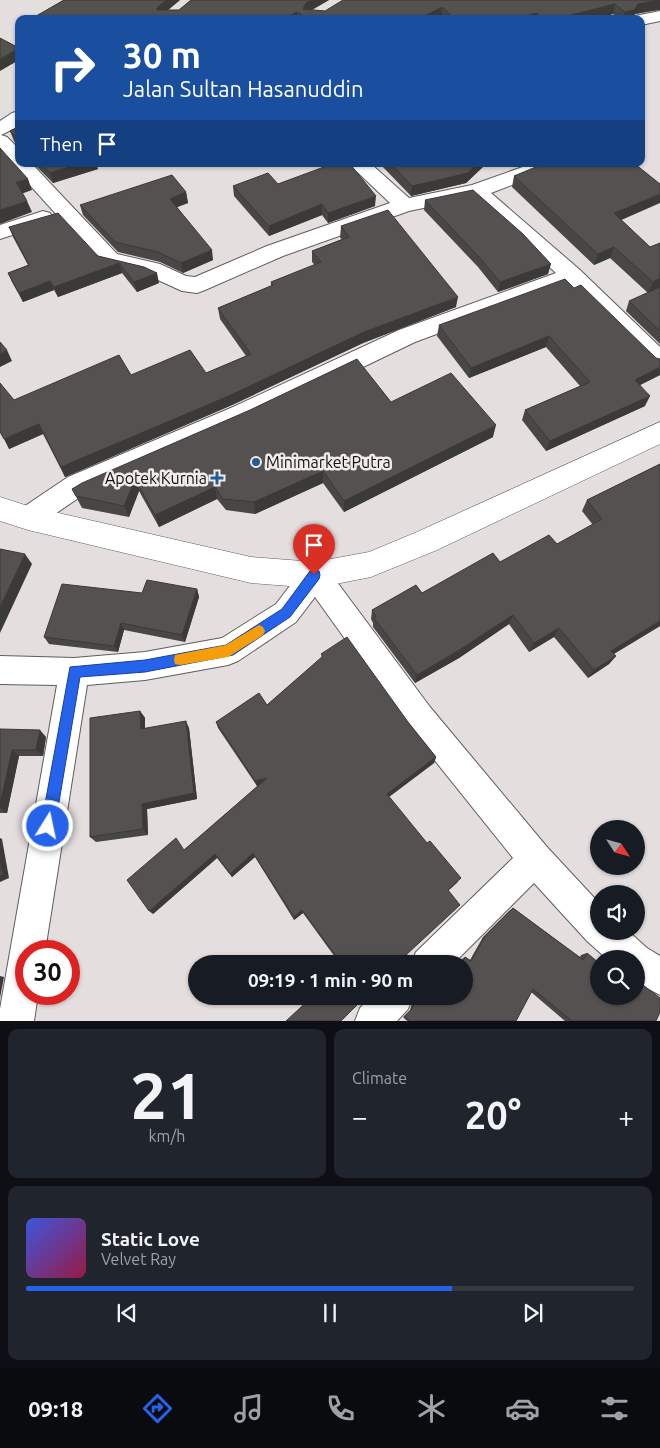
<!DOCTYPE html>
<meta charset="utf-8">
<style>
:root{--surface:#171b24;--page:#20242c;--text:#f1f3f6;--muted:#9ea1a6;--line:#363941;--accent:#2563eb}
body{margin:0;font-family:Ubuntu,sans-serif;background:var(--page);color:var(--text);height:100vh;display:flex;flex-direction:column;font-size:19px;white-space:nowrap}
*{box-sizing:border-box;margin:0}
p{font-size:16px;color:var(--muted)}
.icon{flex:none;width:28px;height:28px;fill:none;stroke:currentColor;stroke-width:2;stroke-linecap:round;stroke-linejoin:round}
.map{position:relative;height:1021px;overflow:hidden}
.sheet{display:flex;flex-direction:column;gap:8px;padding:8px;background:#0d0f14;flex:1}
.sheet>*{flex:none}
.guide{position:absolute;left:15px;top:15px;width:630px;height:152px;border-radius:10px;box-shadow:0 1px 4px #0004;background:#1a4fa0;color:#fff;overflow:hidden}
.needle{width:32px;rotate:126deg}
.fabs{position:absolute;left:590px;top:820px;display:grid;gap:10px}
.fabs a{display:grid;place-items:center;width:55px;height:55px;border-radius:50%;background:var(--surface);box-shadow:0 1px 4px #0004;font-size:25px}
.speed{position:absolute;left:15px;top:940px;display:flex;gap:10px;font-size:25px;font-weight:700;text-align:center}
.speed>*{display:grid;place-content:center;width:65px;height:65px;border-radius:50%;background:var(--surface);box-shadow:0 1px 4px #0004;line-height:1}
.speed .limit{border:8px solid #d22;background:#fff;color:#111}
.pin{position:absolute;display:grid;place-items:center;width:42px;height:42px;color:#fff;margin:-51px -21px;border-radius:50% 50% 50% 0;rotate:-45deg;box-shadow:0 0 5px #0007}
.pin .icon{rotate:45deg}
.me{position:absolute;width:55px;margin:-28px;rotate:10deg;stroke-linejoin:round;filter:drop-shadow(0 0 4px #0008)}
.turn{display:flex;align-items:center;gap:18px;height:105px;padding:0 25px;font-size:22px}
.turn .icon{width:65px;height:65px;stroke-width:2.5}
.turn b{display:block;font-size:35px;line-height:42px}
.then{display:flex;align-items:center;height:48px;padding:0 25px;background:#0003;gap:10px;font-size:19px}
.big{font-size:38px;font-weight:600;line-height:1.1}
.sheet .card{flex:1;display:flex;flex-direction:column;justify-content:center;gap:8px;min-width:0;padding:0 18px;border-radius:10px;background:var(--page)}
.sheet .dial{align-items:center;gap:0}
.dial b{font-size:65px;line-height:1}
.song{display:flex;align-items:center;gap:15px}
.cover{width:60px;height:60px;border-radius:8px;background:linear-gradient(135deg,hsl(230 70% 55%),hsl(340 70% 35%))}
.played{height:5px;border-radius:2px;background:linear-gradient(90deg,var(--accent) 70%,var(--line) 70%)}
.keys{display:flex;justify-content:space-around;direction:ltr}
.heat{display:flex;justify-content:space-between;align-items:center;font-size:28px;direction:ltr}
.sheet .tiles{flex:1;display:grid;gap:8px;grid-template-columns:1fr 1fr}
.card:last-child{grid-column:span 2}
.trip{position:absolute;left:188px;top:955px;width:285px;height:50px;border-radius:25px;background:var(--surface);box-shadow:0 1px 4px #0004;font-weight:600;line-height:50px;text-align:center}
.tab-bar{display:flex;height:80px;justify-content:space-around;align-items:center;background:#090b0e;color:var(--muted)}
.tab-bar .icon{width:35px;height:35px}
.tab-bar .current{color:var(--accent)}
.tab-bar b{font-size:22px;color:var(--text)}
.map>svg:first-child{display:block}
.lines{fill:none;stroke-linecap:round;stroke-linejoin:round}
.minor-casing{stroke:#615c5c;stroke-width:2}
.highway-casing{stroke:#615c5c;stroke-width:1}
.minor{fill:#fff;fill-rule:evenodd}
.highway{fill:#fff;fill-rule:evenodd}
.wall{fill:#494646}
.shaded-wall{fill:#3c3939}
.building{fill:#555151;stroke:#3c3939}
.route{fill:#2563eb;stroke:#184099}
.slow{fill:#f59e0b}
.poi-dot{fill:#205f95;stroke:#f1ebeb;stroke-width:2}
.labels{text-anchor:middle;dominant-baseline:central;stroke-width:5;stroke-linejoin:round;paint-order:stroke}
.poi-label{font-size:16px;fill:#141212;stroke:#f1ebeb;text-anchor:start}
</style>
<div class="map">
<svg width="660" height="1021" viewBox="0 0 660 1021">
<rect width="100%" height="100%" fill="#e4dede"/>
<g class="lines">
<g class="minor-casing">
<g id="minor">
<path d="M660,11V21L641,25V19H633L635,16Z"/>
<path d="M19,111V126L1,135L7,137L19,149V164H32L117,254L160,264L186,276L195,277L267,246L390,203L349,164H371L409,198L472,185L531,164H559L556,168L491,193L580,270L660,347V370L652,367L569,285L415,342L251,421L86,493L37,526L28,529L19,526L15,518L19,510L68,477L233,407L399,330L556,273L472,198L409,211L283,256L205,290L197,293L182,291L147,275L102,265L0,152V121L12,113Z"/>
<path d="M43,211L50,213L53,218L50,223L0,239V225Z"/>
<path d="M315,563L325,566L430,707L547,847L599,903V931H628L647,948L660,956V995L636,982V959H607L587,941L534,883L453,964H411L416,952L513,858L408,727L315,597L296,622L238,661L228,665L145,680L87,685L45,951H26V994H38L34,1021H0V1009L57,685L0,684V656L74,658L145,652L222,638L276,604L305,566Z"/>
<path d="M371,996H413L408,1009L397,1021H355L360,1008Z"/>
</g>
</g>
<g class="highway-casing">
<path id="highway" d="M660,422V444L437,550L371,577L315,588L251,583L28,530L0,521V497L28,506L251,557L315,562L369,552L417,532Z"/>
</g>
<use href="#minor" class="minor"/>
<use href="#highway" class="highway"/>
</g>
<g class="wall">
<path d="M64,0H180L167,10H179L191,0H329L312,10L325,11L660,0V10L635,14L632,19H618L613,14L594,19H443L441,17L437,19H31Z"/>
<path d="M19,26V38L15,28Z"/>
<path d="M19,127V156L17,152V145L14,141L10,131Z"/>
<path d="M34,164H96L98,169L53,183Z"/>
<path d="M380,164H486L466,183L411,196Z"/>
<path d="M593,166L621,220L650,247L660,243V344L626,311L629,301L648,293L610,258L594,265L512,187L514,176Z"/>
<path d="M278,184L375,206L328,223L322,215L269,236L234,196L233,186Z"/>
<path d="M186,192L188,203L177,207L213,260L183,273L160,262L118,252L83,215L80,205Z"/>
<path d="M425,200L548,274L498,292L478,267L424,210Z"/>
<path d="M341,226L456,307L363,343L232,405L65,477L43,434L9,449L14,400L131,375L206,373L246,356L220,319L218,308L271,286V282L315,265L312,262V251L342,239L340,238Z"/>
<path d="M9,227L98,256L144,267L159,283L137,292L122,273L58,297L54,290L23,302L12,282L8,273L28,265L13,237Z"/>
<path d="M574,288L656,358L660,375L640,385L645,406L546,451L522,420L525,410L580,386L546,347L469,378L437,336L439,325Z"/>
<path d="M391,402L493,437L344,512L323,483L255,514L226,510L217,499L159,527L139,491L129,517L82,508L72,489Z"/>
<path d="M660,464V626L614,654L616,656L609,664L588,678L554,637L529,652L509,624L459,658L415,683L373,627V623L371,619L372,610L422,593L500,562L557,544L593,525L582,511L587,500Z"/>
<path d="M197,589L199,597L185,642L124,630L118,652L49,644L44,637L142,593Z"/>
<path d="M321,654L408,722L436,757L434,763L389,797L458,882L448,891L401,964H340L303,913L294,920L255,857L232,877L217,858L153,914L184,850L258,786H257L218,728L216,722L267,705L322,658Z"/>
<path d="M140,711L145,718V728H189L197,799L147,809L148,835L96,842L90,837Z"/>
<path d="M0,729L46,737L43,756H19L7,813H0Z"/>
<path d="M513,908L580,957L581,955L587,953L636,996V982H639L656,1021H565L531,992L516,1021H407L403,1017L410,1010L414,996H464V964H460L462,959L465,957L470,960L483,937L509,911Z"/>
</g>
<g class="shaded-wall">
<path d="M166,0H180L159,18L157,8Z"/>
<path d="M312,0H329L306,13L303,9L306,3Z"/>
<path d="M660,0V9L635,14L632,19H623L625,12L638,4Z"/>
<path d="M615,4L613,14L594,19H555Z"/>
<path d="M442,7L441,17L437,19H419Z"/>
<path d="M297,12V19H284Z"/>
<path d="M537,13L535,19H514Z"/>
<path d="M19,48V60L0,71V59Z"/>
<path d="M79,164H96L98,169L53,183L50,173Z"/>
<path d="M477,164H486L466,183L411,196L412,186Z"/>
<path d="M28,179L32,190L21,194L16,182Z"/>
<path d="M186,192L188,203L172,209L170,199Z"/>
<path d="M660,194V203L610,225L614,213Z"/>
<path d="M376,196L375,206L328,223V213Z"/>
<path d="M27,201L32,212L0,224V210Z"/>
<path d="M322,204V215L269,236V226Z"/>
<path d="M614,247L610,258L594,265L598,254Z"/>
<path d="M212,250L213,260L183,273L181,263Z"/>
<path d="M119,263L122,273L58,297L54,287Z"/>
<path d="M551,264L548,274L498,292L500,282Z"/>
<path d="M157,273L159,283L137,292L134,282Z"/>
<path d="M660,278V287L648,293L653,282Z"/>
<path d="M50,281L54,290L23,302L19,293Z"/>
<path d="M458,297L456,307L363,343L232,405L65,477L61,467L364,332Z"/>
<path d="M549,336L546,347L469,378L471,368Z"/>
<path d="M7,350L12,361L0,367V354Z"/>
<path d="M660,367V375L630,390L635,380Z"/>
<path d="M650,396L645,406L546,451L550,441Z"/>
<path d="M39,424L43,434L9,449L4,439Z"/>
<path d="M496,425L493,437L344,512V501Z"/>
<path d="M323,471V483L255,514L254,502Z"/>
<path d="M135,479L139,491L129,517L124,506Z"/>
<path d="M215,487L217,499L159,527L155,515Z"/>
<path d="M25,554L32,564L0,633V607Z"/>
<path d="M197,589L199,597L185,642L182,635Z"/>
<path d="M513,615L509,624L459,658L415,683L417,675Z"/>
<path d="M660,621V626L605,659L611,651Z"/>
<path d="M121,623L124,630L118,652L114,646Z"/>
<path d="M559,628L554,637L529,652L534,643Z"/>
<path d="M616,656L609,664L588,678L594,670Z"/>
<path d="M140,711L145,718V737L141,729Z"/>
<path d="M186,721L189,728L197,799L147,809L148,835L143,829L142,804Z"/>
<path d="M40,730L46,737L43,756L36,750Z"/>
<path d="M12,750L19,756L7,813L0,808V805Z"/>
<path d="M436,757L434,763L386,799L387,794Z"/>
<path d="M267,778L268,784L257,786L255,781Z"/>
<path d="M0,838L2,839L9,878L0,882Z"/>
<path d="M253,853L255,857L232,877L230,874Z"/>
<path d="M215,854L217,858L153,914L149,911Z"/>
<path d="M302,910L303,913L294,920V917Z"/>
<path d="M0,976L4,977L0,998Z"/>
</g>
<g class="building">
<path d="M64,0H166L157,8V10H179L191,0H312L306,3L303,9L325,11L343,0H659L638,4L634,10L625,12L615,4L555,19H543L537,13L514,19H455L442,7L419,19H307L297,12L284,19H31Z"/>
<path d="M0,38L19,48L0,59Z"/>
<path d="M19,127V152H17V139L10,131Z"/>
<path d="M0,148L28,179L16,182L27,201L0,210Z"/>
<path d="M41,164H79L50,173Z"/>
<path d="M332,164H350L376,196L328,213L322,204L269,226L233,186L268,173L278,184Z"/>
<path d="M391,164H477L468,173L412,186Z"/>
<path d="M543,164H591L593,166L598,164H635L660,184V194L614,213L650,247L660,243V278L653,282L614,247L598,254L514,176Z"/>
<path d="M172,175L186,192L170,199L212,250L181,263L158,252L115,242L80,205Z"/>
<path d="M473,190L523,234L551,264L500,282L479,257L425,200Z"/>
<path d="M388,210L458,297L364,332L231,395L61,467L39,424L4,439L0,432V383L14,400L119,355L131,375L190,350L206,373L251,354L218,308L273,285L271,282L321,262L312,251L349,237L341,226Z"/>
<path d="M58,213L98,256L144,267L157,273L134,282L119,263L54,287L50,281L19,293L8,273L29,265L9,227Z"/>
<path d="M565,279L574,288L581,285L656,358L660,359V367L635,380L650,396L550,441L525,410L590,382L549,336L471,368L439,325Z"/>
<path d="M660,287V331L629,301Z"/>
<path d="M0,342L7,350L0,354Z"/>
<path d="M357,359L391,402L451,373L496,425L344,501L323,471L254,502L223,499L215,487L155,515L135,479L124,506L76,496L72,489L82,483L250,410Z"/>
<path d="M660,464V621L611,651L616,656L594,670L559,628L534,643L513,615L461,649L417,675L374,618L376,616L372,610L416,585L422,593L493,553L500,562L549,535L557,544L602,519L587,500Z"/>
<path d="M0,549L25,554L0,607Z"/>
<path d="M147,580L197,589L182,635L121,623L114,646L44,637L62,584L142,593Z"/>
<path d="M347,637L408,722L436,757L387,794L427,843L430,841L461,878L448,890L460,905L406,955L408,957L401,964H342L302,910L294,917L253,853L230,874L215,854L149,911L127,880L176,838L184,850L267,778L255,781L216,722L259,693L267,705L323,656L321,654Z"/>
<path d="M140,711L141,729L186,721L194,793L142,804L143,829L90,837V718Z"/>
<path d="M0,729L40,730L36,750H12L0,805Z"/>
<path d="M0,859L3,875L0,876Z"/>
<path d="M513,908L583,960L587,953L599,963V996H636V988L639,982L660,998V1012L656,1021H572L533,989L516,1021H410L405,1016L412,1009L417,996H464V964H462L465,957L471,961L486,935Z"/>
<path d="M313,996H366L341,1021H286Z"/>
</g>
<path class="route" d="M314,570L319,571L320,575L319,579L290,617L233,655L145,672L80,677L55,826L53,831L48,833L43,831L41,826L70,667L145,660L226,645L282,609L310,571Z"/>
<path class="slow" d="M259,625L263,627L265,631L263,635L228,657L180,665L175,664L174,660L175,655L180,654L226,645Z"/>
<g class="poi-dot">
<circle cx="256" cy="462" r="5"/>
<path d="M214.5 470.5h5v5h5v5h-5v5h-5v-5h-5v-5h5z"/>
</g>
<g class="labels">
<g class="poi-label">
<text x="266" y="462">Minimarket Putra</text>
<text x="207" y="478" text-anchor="end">Apotek Kurnia</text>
</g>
</g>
</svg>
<div class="fabs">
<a><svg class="needle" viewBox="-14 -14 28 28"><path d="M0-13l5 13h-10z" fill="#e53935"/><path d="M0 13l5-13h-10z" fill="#9ea1a6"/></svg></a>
<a><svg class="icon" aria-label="sound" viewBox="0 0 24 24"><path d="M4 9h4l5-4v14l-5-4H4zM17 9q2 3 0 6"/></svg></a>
<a><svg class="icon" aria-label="search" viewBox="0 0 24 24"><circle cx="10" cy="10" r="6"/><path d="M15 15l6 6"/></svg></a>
</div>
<div class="speed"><div class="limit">30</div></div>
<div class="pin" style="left:314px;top:575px;background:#d93025"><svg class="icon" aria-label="arrive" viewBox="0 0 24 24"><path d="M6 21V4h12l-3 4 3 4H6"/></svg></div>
<svg class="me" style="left:48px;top:826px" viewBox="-20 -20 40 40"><circle r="17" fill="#2563eb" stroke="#fff" stroke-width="3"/><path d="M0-11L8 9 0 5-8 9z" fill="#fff"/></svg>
<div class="trip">09:19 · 1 min · 90 m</div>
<div class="guide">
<div class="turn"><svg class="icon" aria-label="right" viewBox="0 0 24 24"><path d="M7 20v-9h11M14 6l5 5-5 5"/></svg><div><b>30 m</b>Jalan Sultan Hasanuddin</div></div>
<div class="then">Then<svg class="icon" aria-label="arrive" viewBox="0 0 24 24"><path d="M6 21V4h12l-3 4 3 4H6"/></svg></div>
</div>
</div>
<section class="sheet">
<div class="tiles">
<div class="card dial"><b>21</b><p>km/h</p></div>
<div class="card"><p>Climate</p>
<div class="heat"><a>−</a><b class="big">20°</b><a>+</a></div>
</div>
<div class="card">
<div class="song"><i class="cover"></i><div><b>Static Love</b><p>Velvet Ray</p></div></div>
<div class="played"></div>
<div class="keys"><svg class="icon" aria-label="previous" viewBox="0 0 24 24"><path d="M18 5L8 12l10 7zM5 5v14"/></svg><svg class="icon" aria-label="pause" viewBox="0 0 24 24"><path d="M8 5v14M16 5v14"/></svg><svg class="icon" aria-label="next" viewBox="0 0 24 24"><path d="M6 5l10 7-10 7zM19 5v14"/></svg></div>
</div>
</div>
</section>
<nav class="tab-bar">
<b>09:18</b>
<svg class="icon current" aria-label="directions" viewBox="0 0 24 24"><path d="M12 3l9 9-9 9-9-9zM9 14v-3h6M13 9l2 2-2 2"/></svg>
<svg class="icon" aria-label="music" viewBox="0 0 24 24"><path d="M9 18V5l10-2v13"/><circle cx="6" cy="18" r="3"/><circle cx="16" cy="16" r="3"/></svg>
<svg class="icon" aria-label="phone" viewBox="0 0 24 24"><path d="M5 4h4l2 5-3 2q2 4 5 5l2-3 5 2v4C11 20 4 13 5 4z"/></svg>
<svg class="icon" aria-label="climate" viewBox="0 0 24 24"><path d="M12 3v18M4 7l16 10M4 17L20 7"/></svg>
<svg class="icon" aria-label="car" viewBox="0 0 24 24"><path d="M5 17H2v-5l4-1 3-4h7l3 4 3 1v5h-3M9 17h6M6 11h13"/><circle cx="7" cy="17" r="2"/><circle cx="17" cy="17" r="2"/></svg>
<svg class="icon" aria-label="filters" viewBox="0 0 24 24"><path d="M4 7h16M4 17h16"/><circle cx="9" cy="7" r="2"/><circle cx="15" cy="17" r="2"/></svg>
</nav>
